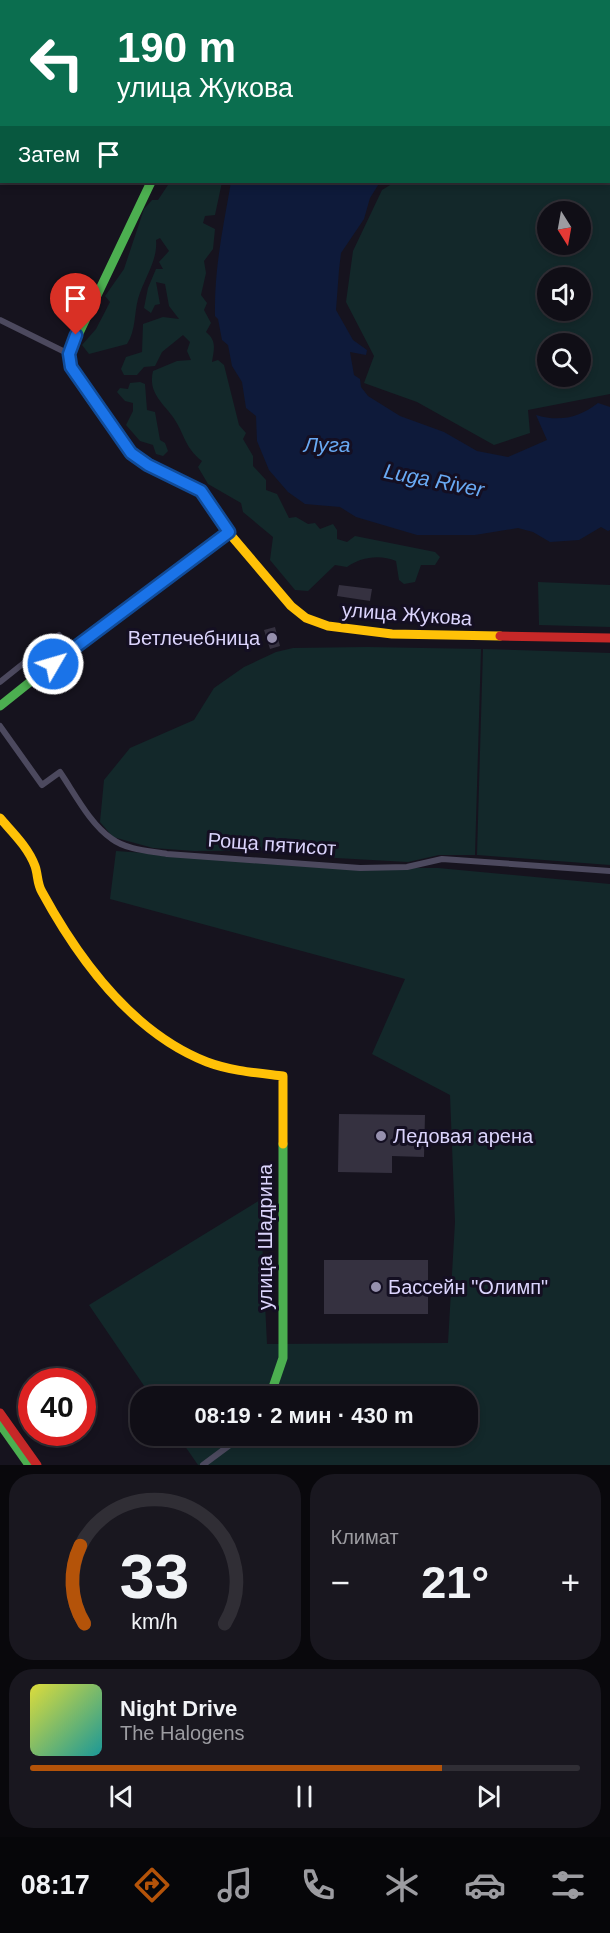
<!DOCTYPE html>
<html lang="ru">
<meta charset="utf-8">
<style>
:root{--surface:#100e16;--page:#19171f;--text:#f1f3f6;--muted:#9c9ca1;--line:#302e35;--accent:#b45309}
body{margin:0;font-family:Helvetica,sans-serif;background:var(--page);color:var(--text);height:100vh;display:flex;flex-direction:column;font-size:22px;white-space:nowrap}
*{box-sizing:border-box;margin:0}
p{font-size:20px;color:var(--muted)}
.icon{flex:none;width:33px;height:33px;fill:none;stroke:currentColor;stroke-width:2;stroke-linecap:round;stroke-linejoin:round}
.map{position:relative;height:1465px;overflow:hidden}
.side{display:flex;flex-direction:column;gap:9px;padding:9px;background:#09080c;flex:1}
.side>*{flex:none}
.guide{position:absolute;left:0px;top:0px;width:610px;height:183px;box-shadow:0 3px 9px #0003,0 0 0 2px var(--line);background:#0b6e4f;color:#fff;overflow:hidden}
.needle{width:39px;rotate:169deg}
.buttons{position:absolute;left:537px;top:201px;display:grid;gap:12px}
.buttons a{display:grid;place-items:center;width:54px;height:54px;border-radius:50%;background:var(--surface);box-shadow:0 3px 9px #0003,0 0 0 2px var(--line);font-size:30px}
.speed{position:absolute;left:18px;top:1368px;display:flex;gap:12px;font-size:30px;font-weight:700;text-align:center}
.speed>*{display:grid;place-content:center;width:78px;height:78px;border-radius:50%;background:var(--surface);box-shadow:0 3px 9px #0003,0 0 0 2px var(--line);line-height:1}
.speed .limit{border:9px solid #d22;background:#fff;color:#111}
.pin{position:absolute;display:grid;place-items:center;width:51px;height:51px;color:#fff;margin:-62px -26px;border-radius:50% 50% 50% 0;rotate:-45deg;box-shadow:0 0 6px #0007}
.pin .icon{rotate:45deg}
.me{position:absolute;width:66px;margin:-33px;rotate:52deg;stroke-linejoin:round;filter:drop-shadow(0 0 4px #0008)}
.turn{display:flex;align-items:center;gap:21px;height:126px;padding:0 18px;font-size:27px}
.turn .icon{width:78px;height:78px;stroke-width:2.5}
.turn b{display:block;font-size:42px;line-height:51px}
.then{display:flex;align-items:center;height:57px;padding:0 18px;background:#0003;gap:12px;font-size:22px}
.big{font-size:45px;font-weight:600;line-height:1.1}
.side .tile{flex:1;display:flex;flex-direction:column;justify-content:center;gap:9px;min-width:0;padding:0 21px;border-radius:24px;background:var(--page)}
.side .dial{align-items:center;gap:0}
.dial svg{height:156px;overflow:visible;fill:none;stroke:var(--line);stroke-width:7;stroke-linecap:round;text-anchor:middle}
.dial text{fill:var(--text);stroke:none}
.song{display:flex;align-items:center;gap:18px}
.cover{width:72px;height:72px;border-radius:9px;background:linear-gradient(135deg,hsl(60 70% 55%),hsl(180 70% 35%))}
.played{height:6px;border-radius:3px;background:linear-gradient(90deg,var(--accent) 75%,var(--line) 75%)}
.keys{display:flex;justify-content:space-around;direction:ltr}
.heat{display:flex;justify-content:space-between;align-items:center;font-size:33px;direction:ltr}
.side .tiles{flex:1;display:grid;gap:9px;grid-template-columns:1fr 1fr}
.tile:last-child{grid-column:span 2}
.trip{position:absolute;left:130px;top:1386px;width:348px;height:60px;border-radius:24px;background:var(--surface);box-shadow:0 3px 9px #0003,0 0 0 2px var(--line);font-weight:600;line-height:60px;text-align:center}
.dock{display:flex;height:96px;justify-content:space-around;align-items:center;background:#060609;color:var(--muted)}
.dock .icon{width:42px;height:42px}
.dock .selected{color:var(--accent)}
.dock b{font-size:27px;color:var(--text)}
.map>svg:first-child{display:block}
.green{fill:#13282a;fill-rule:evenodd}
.water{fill:#0e1a3a}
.building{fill:#353140}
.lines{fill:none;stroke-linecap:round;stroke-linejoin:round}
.street{stroke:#4c495e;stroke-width:6}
.fast{stroke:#4caf50;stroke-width:9}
.slow{stroke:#ffc107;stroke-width:9}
.jam{stroke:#c62828;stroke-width:9}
.route-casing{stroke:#114b97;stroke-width:15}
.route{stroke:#1a73e8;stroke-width:10}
.poi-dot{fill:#9690ae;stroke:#140f22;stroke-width:2}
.labels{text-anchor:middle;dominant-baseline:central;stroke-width:6;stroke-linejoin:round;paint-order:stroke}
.street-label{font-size:20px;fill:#dbd4fc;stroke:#140f22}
.poi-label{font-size:20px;fill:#dbd4fc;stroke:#140f22;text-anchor:start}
.water-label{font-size:21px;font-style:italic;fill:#69aaf4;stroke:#140f22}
</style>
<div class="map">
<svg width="610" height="1465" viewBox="0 0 610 1465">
<rect width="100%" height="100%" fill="#16131e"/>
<g class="green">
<path d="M610,71V394L528,410L530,433L494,445L417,402L364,383L374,356L346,302L353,251L382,190L395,182H609ZM548,212H580V244H548ZM548,278H580V310H548ZM548,344H580V376H548Z"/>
<path d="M170,182H222L215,215L205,216L203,223L215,229L213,249L204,261L206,273L201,295L207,303L204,310L211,323L206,332C217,341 214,349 212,362L218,360L224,365L239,425L246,433L243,439L253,456V466L266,480V490L277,494L289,518L296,517L308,524L315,523L320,529L333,524L337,530V539L347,542L355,536L435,552L440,557L435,565H421L415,582L404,584L399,580L396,561C380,554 360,557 347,567L335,565L308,591L295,590L270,560L273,537L243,512L241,503L208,484L198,467L202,461C184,447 185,434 173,417C161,401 148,392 153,371L177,361L191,360L187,351L190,342L183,335L162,352L155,366L144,367L137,375H124L121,369L126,357L142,352L143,324L163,317L179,319L169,306L165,284L156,282L160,304L155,305L151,313L144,308L148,288L156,269H163L159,262L169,251L160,238L156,240C158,261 144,278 138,299C134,314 136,330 127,344L89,354L82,345L96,329L110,302L105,296L124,269L144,209L152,200H158Z"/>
<path d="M140,382L145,384L147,410L155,412L160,440L165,443L168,451L163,456L156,454L153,445L140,441L126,425L133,411V403L125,401L117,392L120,388L128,389L130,383Z"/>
<path d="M538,582L610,585V627L539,625Z"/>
<path d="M367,647L481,649L475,855H439L408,862L336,858L295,850L194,851L153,848L113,837L100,822L104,780L130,748L194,720L214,688L244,667L276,652L293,648Z"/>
<path d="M483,649L610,653V865L477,855Z"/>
<path d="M116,851L360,868H438L610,884V1465H198L178,1436H468V1396H151L89,1305L260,1200L267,1344L448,1343L455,1222L450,1095L372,1054L405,979L110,899Z"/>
</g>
<path class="water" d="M231,182H380L370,198L364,219L341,253L339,270L336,310L353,340L367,350L366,355L350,352L354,375L360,379L361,387L368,396L400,416L444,432L477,451L508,457L547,440L536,415C559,422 579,418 598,403L610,407V530L608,531L601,527L579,540L550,542L533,532L518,528L475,535H417L356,517L340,507L305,504L288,492L269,470L257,441L256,416L246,408L242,382L232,366L228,345L222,340L218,319L215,316C214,269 223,228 231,182Z"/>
<g class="building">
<path d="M339,585L372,589L370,601L337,596Z"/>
<path d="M275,627L280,646L270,649L264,630Z"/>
<path d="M339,1114L425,1115L424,1157L392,1156V1173L338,1172Z"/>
<rect x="324" y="1260" width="104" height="54"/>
</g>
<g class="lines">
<g class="street">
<path d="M0,320L69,354"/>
<path d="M0,682L59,635L70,650"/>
<path d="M0,726L42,785L60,772C75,794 90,824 112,839C127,850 150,851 167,854L360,868L407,867L442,859L610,871"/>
<path d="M203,1465L242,1436"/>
</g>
<g class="fast">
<path d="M137,457L131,453C112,426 74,386 69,354L151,182"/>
<path d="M0,706L70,650L229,533"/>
<path d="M270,1396L283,1358V1144"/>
<path d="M0,1424L29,1465"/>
</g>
<g class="slow">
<path d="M137,457L201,491L229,533L291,606L306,618L328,626L392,634L500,636"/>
<path d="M0,818C12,832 28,847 35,866C38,874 37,884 42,892C79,960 133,1033 207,1062C231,1071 258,1073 283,1076V1144"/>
</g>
<g class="jam">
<path d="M265,2L266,0"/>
<path d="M500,636L610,638"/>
<path d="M0,1413L37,1465"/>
</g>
</g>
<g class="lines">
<g class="route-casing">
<path id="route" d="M53,664L229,532L201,491L148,465L131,453L71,367L69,354L76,335"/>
</g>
<use href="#route" class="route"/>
</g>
<g class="poi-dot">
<circle cx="272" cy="638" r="6"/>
<circle cx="381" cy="1136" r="6"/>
<circle cx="376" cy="1287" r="6"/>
</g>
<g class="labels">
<g class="street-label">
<text transform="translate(407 614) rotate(4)">улица Жукова</text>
<text transform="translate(272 844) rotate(4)">Роща пятисот</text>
<text transform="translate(265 1237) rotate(-90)">улица Шадрина</text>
</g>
<g class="poi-label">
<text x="260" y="638" text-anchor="end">Ветлечебница</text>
<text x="393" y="1136">Ледовая арена</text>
<text x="388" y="1287">Бассейн "Олимп"</text>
</g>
<g class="water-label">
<text x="327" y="444">Луга</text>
<text transform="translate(434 480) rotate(11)">Luga River</text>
</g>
</g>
</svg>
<div class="buttons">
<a><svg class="needle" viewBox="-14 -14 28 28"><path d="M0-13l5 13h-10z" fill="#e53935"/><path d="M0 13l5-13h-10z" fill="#9c9ca1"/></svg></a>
<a><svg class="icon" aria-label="sound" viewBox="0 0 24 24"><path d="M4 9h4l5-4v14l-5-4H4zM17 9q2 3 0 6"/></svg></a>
<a><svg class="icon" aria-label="search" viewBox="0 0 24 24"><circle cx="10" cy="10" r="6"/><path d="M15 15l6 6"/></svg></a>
</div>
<div class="speed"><div class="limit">40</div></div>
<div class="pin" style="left:76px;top:335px;background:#d93025"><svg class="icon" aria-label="arrive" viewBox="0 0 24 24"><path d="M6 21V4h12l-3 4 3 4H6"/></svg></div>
<svg class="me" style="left:53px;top:664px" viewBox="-20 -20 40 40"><circle r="17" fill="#1a73e8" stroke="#fff" stroke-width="3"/><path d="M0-11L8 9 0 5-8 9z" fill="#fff"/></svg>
<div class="trip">08:19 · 2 мин · 430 m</div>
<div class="guide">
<div class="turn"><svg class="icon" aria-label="left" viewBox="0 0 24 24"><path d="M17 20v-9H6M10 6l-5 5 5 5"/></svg><div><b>190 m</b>улица Жукова</div></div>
<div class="then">Затем<svg class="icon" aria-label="arrive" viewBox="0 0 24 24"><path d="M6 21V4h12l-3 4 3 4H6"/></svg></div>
</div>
</div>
<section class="side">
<div class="tiles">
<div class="tile dial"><svg viewBox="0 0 100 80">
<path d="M14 69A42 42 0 1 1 86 69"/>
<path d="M14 69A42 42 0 0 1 12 29" stroke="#b45309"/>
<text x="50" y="56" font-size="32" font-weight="700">33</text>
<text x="50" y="72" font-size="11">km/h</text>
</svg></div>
<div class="tile"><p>Климат</p>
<div class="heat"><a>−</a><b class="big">21°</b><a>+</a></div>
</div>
<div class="tile">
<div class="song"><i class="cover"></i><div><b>Night Drive</b><p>The Halogens</p></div></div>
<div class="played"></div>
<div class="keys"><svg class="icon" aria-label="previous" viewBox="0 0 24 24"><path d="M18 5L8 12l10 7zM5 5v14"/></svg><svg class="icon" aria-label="pause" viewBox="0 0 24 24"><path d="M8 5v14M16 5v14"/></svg><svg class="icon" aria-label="next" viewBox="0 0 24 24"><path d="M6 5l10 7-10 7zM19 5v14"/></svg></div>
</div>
</div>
</section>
<nav class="dock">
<b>08:17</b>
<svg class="icon selected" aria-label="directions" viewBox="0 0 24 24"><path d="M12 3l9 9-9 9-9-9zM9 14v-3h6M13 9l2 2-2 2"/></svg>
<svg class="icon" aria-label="music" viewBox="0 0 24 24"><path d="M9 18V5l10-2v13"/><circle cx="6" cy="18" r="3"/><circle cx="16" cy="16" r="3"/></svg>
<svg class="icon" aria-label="phone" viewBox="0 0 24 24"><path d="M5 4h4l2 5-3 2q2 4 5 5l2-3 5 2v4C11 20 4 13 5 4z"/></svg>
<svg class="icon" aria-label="climate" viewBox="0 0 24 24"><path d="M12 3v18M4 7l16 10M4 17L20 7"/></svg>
<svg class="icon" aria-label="car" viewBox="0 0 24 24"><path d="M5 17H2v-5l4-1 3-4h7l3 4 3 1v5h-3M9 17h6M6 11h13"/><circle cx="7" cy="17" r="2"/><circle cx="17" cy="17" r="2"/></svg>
<svg class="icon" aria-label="filters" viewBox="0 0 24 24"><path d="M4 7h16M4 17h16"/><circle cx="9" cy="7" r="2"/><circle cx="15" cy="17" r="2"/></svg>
</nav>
